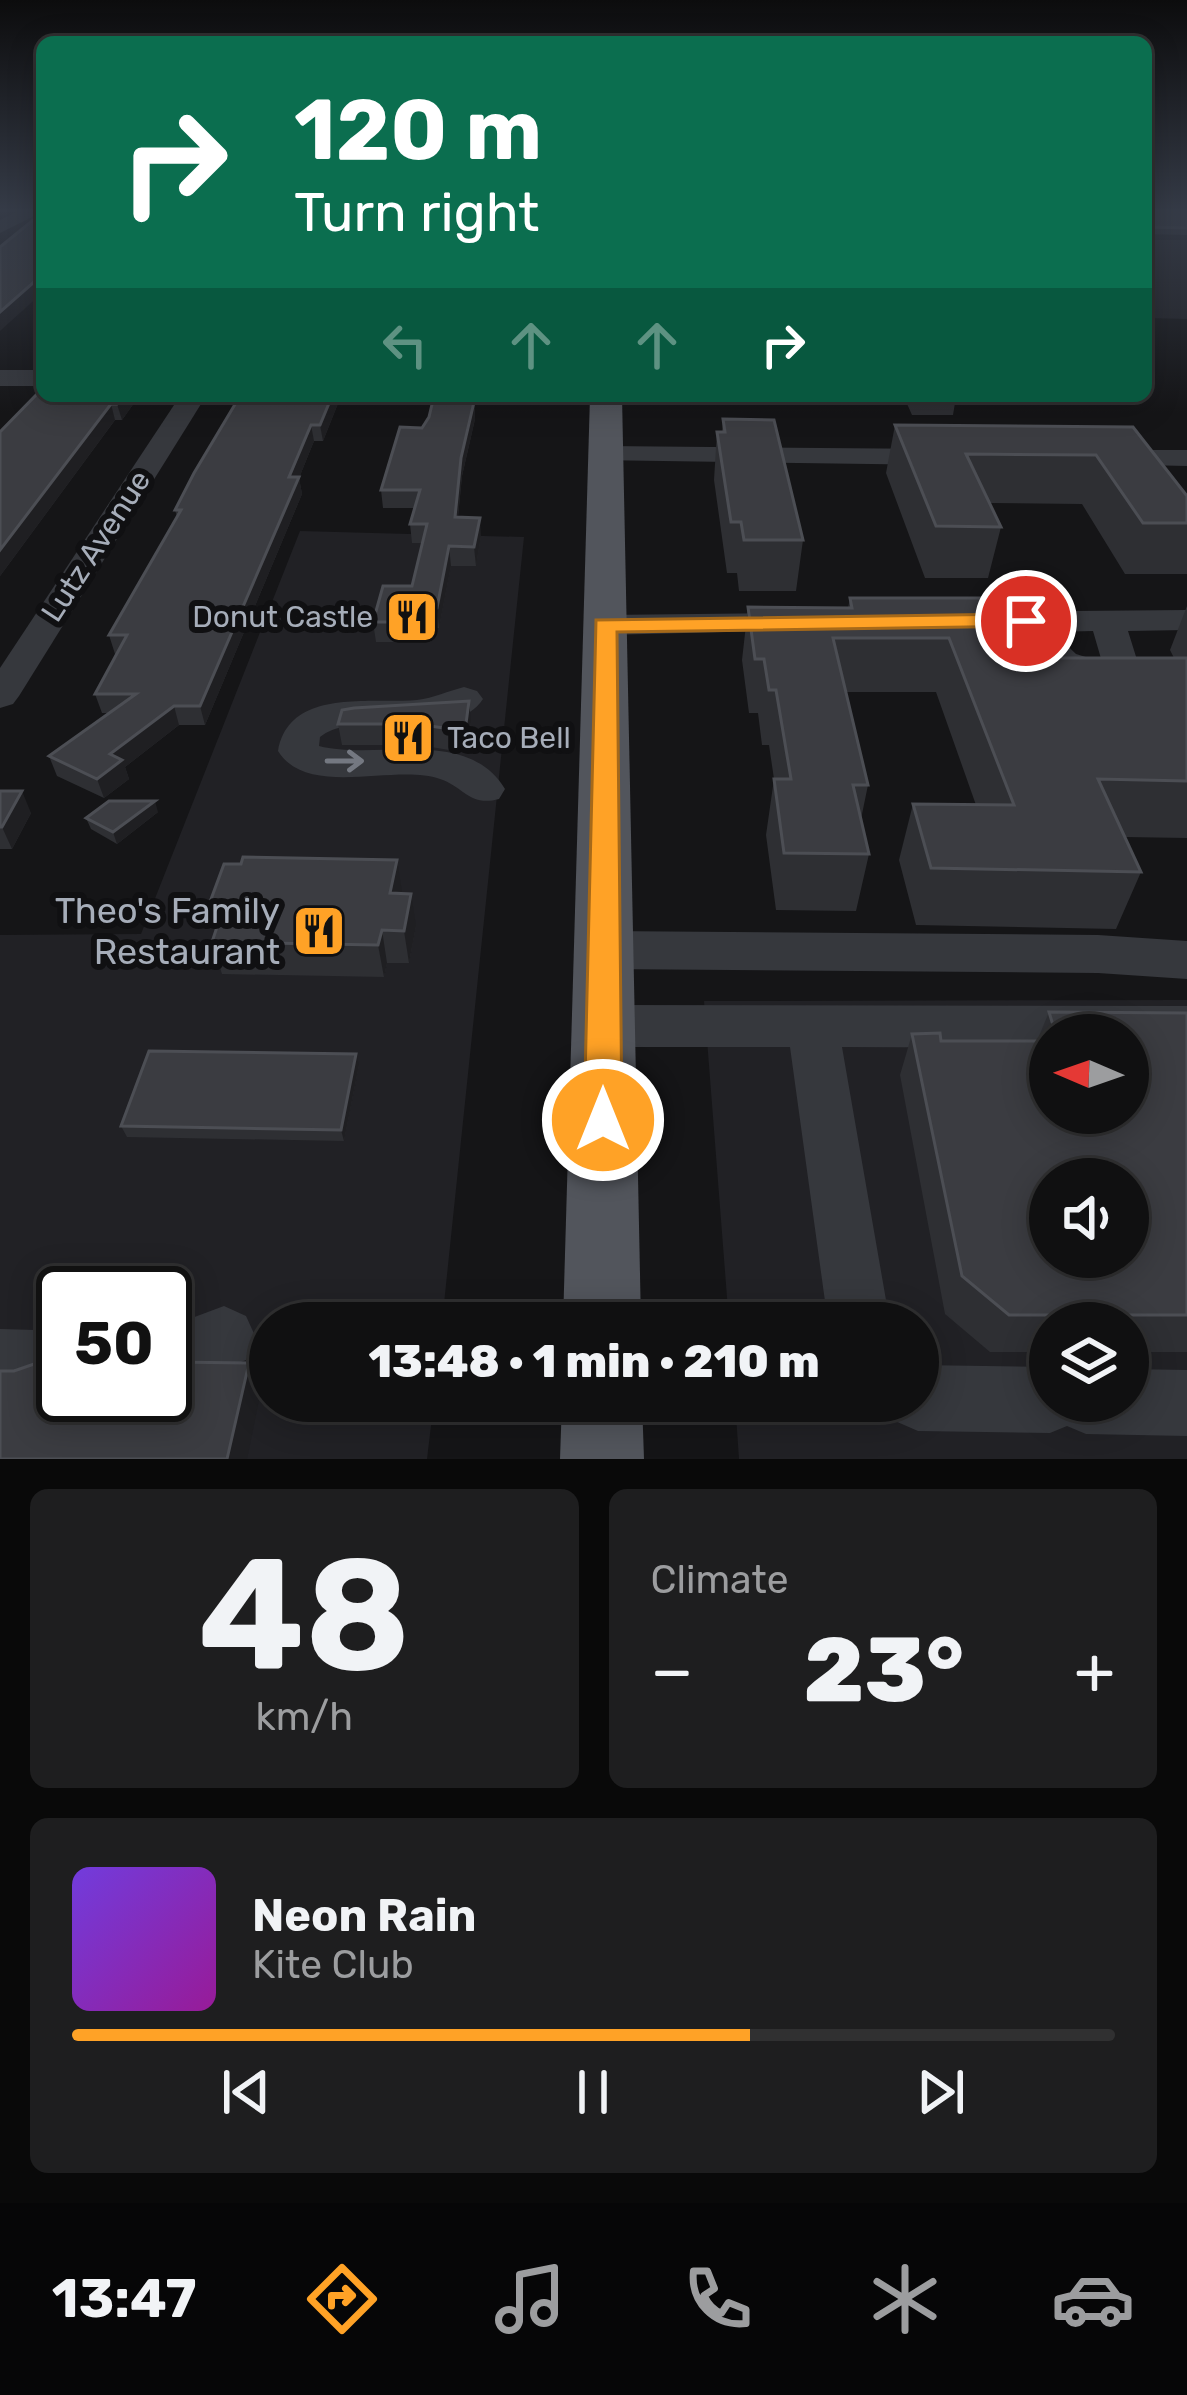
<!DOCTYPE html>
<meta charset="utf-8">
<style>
:root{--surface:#101011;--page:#1e1e1f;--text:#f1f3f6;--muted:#9c9d9f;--line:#303031;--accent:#ffa226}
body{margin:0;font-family:Rubik,sans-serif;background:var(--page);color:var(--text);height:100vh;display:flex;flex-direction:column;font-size:45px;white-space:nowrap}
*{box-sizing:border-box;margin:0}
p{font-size:39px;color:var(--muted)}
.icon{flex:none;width:66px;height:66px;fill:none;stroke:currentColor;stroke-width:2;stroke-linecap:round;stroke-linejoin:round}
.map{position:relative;height:1459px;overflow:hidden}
.details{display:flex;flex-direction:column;gap:30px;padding:30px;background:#090909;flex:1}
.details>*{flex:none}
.hud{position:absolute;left:36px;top:36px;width:1116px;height:366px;border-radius:18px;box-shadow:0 6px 30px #0003,0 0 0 3px var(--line);background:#0b6e4f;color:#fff;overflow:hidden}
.needle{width:78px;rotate:272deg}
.fabs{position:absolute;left:1029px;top:1014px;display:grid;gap:24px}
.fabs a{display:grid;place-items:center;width:120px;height:120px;border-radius:50%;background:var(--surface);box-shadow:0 6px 30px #0003,0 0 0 3px var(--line);font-size:60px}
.speed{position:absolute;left:36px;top:1266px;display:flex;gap:24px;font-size:60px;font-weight:700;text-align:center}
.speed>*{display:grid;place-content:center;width:156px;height:156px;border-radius:50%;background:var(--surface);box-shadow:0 6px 30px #0003,0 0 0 3px var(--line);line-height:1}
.speed .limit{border:6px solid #111;border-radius:18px;background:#fff;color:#111}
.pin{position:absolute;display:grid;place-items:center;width:102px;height:102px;color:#fff;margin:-51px;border:6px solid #fff;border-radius:50%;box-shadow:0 3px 12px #0007}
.me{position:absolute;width:132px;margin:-66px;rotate:0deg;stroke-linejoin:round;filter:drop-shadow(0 0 9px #0008)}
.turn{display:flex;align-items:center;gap:42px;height:252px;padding:0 60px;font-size:54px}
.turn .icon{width:156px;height:156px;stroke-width:2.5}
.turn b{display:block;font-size:84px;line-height:102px}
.lanes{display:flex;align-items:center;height:114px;padding:0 60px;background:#0003;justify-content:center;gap:60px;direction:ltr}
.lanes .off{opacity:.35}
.big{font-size:90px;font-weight:800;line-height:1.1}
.details .card{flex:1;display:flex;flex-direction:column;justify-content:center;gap:18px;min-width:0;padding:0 42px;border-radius:18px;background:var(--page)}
.details .dial{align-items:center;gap:0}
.dial b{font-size:156px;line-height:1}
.song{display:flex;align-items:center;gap:36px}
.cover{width:144px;height:144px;border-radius:18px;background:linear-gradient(135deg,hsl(260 70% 55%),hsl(300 70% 35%))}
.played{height:12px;border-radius:6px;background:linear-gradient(90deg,var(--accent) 65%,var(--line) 65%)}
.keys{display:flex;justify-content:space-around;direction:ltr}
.heat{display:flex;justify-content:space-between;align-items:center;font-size:66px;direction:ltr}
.details .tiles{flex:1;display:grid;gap:30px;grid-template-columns:1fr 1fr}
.card:last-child{grid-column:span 2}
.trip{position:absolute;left:249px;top:1302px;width:690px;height:120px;border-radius:60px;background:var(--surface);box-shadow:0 6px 30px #0003,0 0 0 3px var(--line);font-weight:800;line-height:120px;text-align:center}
.tabs{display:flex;height:192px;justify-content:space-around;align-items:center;background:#060607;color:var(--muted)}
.tabs .icon{width:84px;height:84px}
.tabs .active{color:var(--accent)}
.tabs b{font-size:54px;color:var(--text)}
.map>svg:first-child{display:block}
.built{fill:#212125;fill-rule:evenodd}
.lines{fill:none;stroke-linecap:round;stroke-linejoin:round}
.minor{fill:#36383d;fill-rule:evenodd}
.major{fill:#52555c;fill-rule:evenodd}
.wall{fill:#2e2f33;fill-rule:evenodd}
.shaded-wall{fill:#1f1f22}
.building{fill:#3b3c41;stroke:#4c4e54;stroke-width:3;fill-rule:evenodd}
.oneway{stroke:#747881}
.route{fill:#ffa226;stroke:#a66919;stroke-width:3}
.labels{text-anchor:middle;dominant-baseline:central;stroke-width:12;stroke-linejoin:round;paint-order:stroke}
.street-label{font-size:30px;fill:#a6adb9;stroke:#101012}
.poi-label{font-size:30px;fill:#a6adb9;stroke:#101012;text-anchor:end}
.near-poi-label{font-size:36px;fill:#a6adb9;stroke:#101012;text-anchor:end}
</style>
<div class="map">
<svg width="1187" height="1459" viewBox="0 0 1187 1459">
<rect width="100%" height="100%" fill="#151517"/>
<g class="built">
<path d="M1146,240H1187V319L1146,318Z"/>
<path d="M300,531L524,537L442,1323H270V1401H434L427,1459H0V935L141,934ZM63,1293H165V1395H63Z"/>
<path d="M1187,1000V1459H739L735,1401H918V1323H729L704,1001ZM1050,1035H1128V1113H1050ZM1050,1179H1128V1257H1050ZM1050,1323H1128V1401H1050Z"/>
</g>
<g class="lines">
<g class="minor">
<path d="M22,209L42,212L0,233V220Z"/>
<rect x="0" y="370" width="42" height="16"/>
<path d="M180,396H206L19,696L13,704L0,708V668Z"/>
<path d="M605,446L942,449L956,457L942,465L595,460L591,454Z"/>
<path d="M1108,450H1187V466L1098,464L1094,458L1098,452Z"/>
<path d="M1187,610V630L1128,631L1138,663L1128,679C1077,692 1047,672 1017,632L958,629L953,622L958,615L970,612ZM1093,631L1102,662L1076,654L1053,632Z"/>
<path d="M797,613L809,616L814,623L809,630L605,635L593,632L588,625L593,618L605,615Z"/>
<path d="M464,687L477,691L483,699C452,746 359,706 320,737L319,746C376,761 467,726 505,789L499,799C470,807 464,787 440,779C395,763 308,799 278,751C289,688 369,704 417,700C434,698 448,691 464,687Z"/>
<path d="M603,931L1098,935L1187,941V979L1098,973L603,969L586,963L579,950L586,937Z"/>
<path d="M604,1005L1187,1006V1048H1128V1035H1050V1048L842,1047L890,1323H828L790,1047H604L586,1041L579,1026L586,1011Z"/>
<path d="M224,1306L246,1316L256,1338L246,1360L165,1392V1328Z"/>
<path d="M0,1329L35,1330L58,1339L63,1372L58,1385L35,1394L0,1393Z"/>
<path d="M918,1365L1050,1367V1401H1128V1369L1187,1370V1436L1086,1434L1067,1426L1050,1433L918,1431L895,1421L886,1401H918Z"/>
</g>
<g class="major">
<path d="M590,396H622L641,1323H563Z"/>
<path d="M562,1401H642L644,1459H560Z"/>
</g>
</g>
<g class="wall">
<path d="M1146,209H1187V235L1146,234Z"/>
<path d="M42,396H139L122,420H115L0,576V432Z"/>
<path d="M240,396H341L323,441H314L299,478L302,494L205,725H179L125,767L129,779L104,798L57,776L49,756L110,713H102L95,694L117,654H115L109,635L177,517L175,510Z"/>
<path d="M474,396L475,419L462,476L458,517L481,536L476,566H451L439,628H434L431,642H376L373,622L412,586L423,543H412L410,524L415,508H383L381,490Z"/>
<path d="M765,396H952L955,403L953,415H912L904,397Z"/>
<path d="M723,419L803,540L796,591H739L737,573H727L714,480L717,432H722Z"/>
<path d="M895,425L1133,427L1187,496V574H1125L1082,504L990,503L1001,527L988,578H925L886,473Z"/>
<path d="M850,598L1037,658H1174L1170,650L1187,606V838L1125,837L1141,872L1116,929L916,925L899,860L913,804L976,805L936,692H846L868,785L861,819L869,854L856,911L776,910L766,835L774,779L769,745H762L758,713H749L742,660L748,607L848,608Z"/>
<path d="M471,722L467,753L419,745H342L338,724Z"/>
<path d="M0,791L31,813L12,849H0Z"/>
<path d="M158,812L117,844L91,829L86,818Z"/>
<path d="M401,894L416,926L409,963H387L384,977L222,974L212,942L218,925L210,902Z"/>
<path d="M1049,1012L1187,1013V1352H1128V1323H1050V1352H990L945,1314L900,1075L912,1034L941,1041H1037ZM1050,1035H1128L1050,1113Z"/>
<path d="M359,1065L344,1141L127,1137L121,1126Z"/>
</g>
<g class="shaded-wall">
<path d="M42,275V293L0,331V312Z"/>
<path d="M124,396H139L122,420L117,404Z"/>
<path d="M332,396H341L323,441L320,425Z"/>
<path d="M470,396H474L472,412L474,402L475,419L462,476L456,536L455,517L461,458Z"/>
<path d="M111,404L115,420L0,576V550Z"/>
<path d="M311,425L314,441L299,478L302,494L205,725L200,706Z"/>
<path d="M480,518L481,536L476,566L474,547Z"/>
<path d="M449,546L451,566L439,628L437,608Z"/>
<path d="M431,608L434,628L431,642L429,622Z"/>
<path d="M469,701L471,722L467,753L465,731Z"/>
<path d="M174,706L179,725L125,767L129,779L104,798L97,779L110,754Z"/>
<path d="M22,791L31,813L12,849L2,827Z"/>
<path d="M155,801L158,812L117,844L113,832Z"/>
<path d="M397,860L402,892L395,926L390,893Z"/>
<path d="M411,894L416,926L409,963L404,931Z"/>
<path d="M382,930L387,963L384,977L378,945Z"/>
<path d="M356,1054L359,1065L344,1141L341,1130Z"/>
<path d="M249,1363L261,1390L247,1459H227Z"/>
</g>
<g class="building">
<path d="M1146,209H1187V228L1146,227Z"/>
<path d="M42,213V275L0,312V247Z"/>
<path d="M42,389V396H124L117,404H111L0,550V432Z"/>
<path d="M240,396H332L320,425H311L289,477H299L200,706H174L110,754L122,760L97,779L49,756L136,694H95L127,635H109L181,510H175L194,473Z"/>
<path d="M434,396H470L469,402H474L461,458L455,517L480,518L474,547L449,546L437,608H431L429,622H373L383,586H412L427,524H410L420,490H381L400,427L422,428L429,417Z"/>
<path d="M911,396H952L955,403H914Z"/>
<path d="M723,419L774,420L803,540H744L741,522H731L717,432H725Z"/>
<path d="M895,425L1133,427L1187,496V523H1143L1096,455L966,454L1001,527L936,526Z"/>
<path d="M850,598H1009L1037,658H1187V781L1098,779L1141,872L931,868L913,804L1014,805L949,638H833L868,785H853L869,854L784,853L774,779H791L776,690H769L764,659H755L748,607L852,608Z"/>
<path d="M469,701L465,731L416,724H338L342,710L354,708Z"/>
<path d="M0,791H22L2,827H0Z"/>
<path d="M109,801H155L113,832L86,818Z"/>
<path d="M243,857L397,860L390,893L411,894L404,931L382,930L378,945L212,942L225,903L210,902L224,864H241Z"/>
<path d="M1049,1012L1187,1013V1315H1009L962,1276L912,1034L940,1033L941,1041H1050V1113H1128V1035H1056ZM1050,1179H1128V1257H1050Z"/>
<path d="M149,1051L356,1054L341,1130L121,1126Z"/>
<path d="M42,1308L63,1309V1395H165V1363L169,1362L249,1363L227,1459H0V1371H14L40,1362L48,1344Z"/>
</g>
<defs><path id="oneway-shaft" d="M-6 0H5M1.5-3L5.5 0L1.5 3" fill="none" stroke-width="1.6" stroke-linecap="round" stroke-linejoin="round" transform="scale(3)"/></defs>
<use class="oneway" href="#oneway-shaft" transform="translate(345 761)"/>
<linearGradient id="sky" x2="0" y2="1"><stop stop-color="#0c0c0d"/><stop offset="0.51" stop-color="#353b47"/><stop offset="1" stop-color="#353b47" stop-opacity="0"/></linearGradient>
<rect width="1187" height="413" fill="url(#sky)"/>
<path class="route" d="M1026,614L1038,621L1035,626L617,632L622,1120L617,1132L603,1137L590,1132L584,1120L596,620Z"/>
<defs>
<g id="restaurant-square" transform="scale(2.7)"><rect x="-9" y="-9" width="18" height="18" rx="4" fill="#ffa226" stroke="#101012"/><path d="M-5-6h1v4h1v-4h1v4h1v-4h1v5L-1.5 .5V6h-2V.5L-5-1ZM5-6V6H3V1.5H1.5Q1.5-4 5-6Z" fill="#111"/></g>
</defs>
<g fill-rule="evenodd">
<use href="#restaurant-square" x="412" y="617"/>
<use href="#restaurant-square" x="408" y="738"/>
<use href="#restaurant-square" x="319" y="931"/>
</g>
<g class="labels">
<g class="street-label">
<text transform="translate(96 546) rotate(-57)">Lutz Avenue</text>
</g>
<g class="poi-label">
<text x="373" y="617">Donut Castle</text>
<text x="447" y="738" text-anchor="start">Taco Bell</text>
</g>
<g class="near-poi-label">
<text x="280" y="910">Theo's Family<tspan x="280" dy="41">Restaurant</tspan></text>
</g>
</g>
</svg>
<div class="fabs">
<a><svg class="needle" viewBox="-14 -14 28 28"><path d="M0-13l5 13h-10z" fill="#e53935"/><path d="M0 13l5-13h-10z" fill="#9c9d9f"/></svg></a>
<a><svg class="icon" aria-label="sound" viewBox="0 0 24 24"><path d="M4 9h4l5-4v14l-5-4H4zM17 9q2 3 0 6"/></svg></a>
<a><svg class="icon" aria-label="layers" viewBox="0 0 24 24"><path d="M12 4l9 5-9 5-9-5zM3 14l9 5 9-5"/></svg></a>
</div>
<div class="speed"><div class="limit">50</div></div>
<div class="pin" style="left:1026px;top:621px;background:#d93025"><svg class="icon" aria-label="arrive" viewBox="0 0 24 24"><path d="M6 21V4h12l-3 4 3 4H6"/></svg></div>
<svg class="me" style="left:603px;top:1120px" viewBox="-20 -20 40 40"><circle r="17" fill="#ffa226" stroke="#fff" stroke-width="3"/><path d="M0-11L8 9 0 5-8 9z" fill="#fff"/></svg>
<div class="trip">13:48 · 1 min · 210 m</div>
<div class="hud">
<div class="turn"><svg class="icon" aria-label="right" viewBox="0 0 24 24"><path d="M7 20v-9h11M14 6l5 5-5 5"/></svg><div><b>120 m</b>Turn right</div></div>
<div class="lanes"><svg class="icon off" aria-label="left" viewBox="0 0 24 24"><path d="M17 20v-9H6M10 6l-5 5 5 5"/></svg><svg class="icon off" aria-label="ahead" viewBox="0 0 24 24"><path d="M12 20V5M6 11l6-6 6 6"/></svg><svg class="icon off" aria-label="ahead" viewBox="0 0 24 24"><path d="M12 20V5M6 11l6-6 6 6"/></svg><svg class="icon" aria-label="right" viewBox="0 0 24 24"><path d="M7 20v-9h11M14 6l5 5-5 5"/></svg></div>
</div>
</div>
<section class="details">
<div class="tiles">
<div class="card dial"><b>48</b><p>km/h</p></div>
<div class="card"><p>Climate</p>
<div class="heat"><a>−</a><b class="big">23°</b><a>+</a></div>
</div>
<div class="card">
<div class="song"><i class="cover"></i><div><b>Neon Rain</b><p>Kite Club</p></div></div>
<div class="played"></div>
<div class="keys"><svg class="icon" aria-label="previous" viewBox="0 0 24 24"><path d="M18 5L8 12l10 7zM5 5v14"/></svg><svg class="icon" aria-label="pause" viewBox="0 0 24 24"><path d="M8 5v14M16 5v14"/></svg><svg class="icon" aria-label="next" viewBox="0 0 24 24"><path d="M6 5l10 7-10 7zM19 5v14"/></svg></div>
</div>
</div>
</section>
<nav class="tabs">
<b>13:47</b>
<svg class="icon active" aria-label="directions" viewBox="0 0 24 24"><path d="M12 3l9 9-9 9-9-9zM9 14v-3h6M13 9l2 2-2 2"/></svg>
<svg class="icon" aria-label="music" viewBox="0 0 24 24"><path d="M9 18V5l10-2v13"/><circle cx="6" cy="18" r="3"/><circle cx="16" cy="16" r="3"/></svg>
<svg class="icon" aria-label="phone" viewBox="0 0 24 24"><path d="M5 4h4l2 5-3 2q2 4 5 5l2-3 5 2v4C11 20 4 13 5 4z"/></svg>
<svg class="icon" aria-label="climate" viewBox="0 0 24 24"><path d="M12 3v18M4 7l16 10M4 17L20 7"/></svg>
<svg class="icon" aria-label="car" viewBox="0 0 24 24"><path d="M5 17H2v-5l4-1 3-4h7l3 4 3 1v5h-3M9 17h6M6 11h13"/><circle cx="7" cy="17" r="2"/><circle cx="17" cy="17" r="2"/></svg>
</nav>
